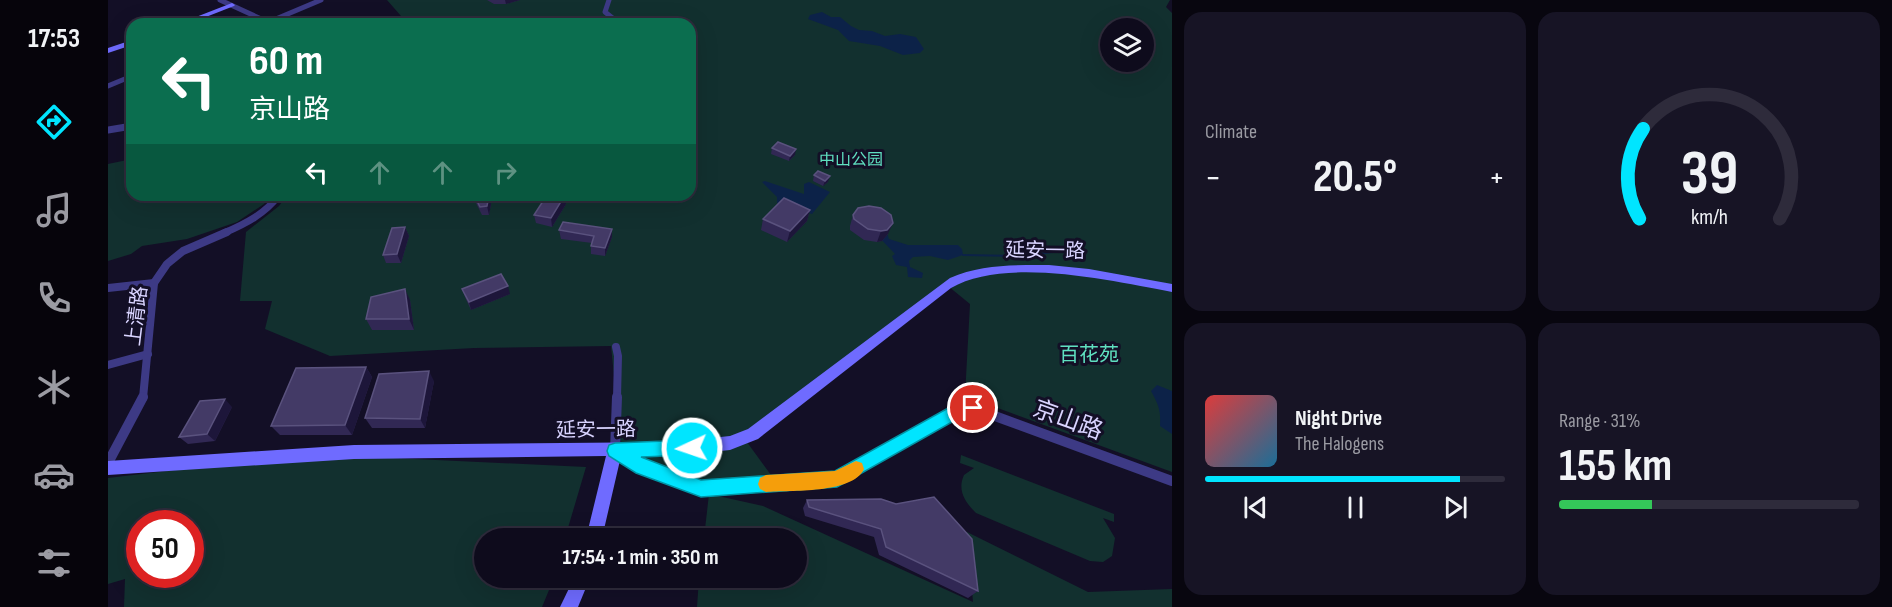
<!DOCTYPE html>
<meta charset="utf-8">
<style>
:root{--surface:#0e0b1c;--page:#171425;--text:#f1f3f6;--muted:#9b9ba3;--line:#2e2b3b;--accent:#00e5ff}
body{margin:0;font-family:"Sofia Sans Condensed","Noto Sans SC",sans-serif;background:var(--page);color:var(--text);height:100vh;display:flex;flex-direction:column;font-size:22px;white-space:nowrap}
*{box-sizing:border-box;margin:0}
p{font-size:20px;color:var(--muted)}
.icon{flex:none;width:33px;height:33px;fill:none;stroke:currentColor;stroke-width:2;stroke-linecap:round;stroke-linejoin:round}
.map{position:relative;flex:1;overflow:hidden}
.panel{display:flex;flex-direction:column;gap:12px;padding:12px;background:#08060f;width:720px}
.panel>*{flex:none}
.banner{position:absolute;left:18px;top:18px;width:570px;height:183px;border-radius:18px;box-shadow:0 6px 24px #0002,0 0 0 2px var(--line);background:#0b6e4f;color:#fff;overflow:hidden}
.tools{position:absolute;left:992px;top:18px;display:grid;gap:12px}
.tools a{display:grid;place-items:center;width:54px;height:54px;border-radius:50%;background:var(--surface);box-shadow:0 6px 24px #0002,0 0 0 2px var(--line);font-size:30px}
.speed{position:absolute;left:18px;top:510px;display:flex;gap:12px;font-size:30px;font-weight:700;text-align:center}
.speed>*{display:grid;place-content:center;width:78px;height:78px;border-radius:50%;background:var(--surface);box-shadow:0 6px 24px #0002,0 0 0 2px var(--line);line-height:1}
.speed .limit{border:9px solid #d22;background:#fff;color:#111}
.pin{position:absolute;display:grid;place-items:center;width:51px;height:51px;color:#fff;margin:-26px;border:3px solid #fff;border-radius:50%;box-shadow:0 2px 6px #0007}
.me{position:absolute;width:66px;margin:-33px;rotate:267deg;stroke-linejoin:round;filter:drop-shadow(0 0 4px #0008)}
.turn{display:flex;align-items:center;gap:21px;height:126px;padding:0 24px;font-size:27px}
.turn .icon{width:78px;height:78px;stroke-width:2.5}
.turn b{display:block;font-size:42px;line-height:51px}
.lanes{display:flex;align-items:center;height:57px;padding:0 24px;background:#0003;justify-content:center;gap:30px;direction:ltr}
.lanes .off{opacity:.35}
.big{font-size:45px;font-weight:700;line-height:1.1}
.panel .widget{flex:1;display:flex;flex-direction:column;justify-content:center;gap:9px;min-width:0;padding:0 21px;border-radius:18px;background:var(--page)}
.panel .dial{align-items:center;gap:0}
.dial svg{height:156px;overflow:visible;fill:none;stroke:var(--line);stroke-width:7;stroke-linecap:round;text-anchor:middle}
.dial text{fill:var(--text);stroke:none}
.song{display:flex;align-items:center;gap:18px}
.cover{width:72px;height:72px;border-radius:9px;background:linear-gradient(135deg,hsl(0 70% 55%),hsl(200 70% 35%))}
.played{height:6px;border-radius:3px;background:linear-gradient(90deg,var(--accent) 85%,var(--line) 85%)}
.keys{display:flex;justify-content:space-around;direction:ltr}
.heat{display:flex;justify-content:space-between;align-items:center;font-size:33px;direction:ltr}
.charge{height:9px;border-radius:4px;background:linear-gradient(90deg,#34c759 31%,var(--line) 0)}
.panel .tiles{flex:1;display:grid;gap:12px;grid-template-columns:repeat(2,1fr)}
.trip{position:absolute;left:366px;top:528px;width:333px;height:60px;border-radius:30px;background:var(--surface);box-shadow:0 6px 24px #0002,0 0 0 2px var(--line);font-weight:700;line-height:60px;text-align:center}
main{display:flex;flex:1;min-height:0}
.dock{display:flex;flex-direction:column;width:108px;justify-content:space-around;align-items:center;background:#06040b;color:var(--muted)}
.dock .icon{width:42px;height:42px}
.dock .selected{color:var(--accent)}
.dock b{font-size:27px;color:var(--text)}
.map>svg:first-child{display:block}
.green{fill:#12302f;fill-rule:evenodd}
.water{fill:#0c2248}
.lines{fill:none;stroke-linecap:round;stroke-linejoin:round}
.stream{stroke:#0c2248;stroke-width:2}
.street-far3{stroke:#3d3a85;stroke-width:5}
.street-far2{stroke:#3d3a85;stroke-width:7}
.street-far1{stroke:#3d3a85;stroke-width:8}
.street{stroke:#3d3a85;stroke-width:10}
.secondary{fill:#6f6bff;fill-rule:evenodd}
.wall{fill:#312854}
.shaded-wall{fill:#1d163a}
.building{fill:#433a66;stroke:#5a527e;stroke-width:1.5}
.route{fill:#00e5ff;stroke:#0095a6;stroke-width:1.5}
.slow{fill:#f59e0b}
.labels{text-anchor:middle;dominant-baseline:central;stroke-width:6;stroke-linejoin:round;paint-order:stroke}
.far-park-label{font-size:16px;fill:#5fe0c0;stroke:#130f26}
.street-label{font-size:20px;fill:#d9d4ff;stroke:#130f26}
.park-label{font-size:20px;fill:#5fe0c0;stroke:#130f26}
.near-street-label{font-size:24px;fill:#d9d4ff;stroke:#130f26}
</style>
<main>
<nav class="dock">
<b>17:53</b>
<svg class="icon selected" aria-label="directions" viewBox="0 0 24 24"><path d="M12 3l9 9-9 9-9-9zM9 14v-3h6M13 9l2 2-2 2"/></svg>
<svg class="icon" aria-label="music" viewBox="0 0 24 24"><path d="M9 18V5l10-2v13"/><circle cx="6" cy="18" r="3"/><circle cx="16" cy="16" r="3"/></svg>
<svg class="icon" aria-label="phone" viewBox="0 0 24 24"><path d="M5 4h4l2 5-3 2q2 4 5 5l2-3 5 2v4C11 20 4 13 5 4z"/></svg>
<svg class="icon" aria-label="climate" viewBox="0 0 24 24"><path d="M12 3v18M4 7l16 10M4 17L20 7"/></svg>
<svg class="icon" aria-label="car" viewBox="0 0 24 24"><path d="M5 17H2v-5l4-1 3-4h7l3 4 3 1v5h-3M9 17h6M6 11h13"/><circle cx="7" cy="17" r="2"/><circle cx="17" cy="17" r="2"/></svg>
<svg class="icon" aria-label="filters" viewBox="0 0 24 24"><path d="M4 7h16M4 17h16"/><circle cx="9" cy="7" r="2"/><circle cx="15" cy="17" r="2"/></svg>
</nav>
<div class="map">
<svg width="1064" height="607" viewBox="0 0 1064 607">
<rect width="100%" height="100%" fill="#130f26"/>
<g class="green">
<path d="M279,0H1062L1058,7L1064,13V472L857,396L862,304L840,286L636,438L663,475L592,481L534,462L513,445L503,346L366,348L222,356L157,329L164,301H132L138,232L171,206L179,195H582V24H300ZM1002,28H1035V62H1002Z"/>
<path d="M24,159V195H163L156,204L129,222L79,239L34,246L23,254L0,261V164Z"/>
<path d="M853,455L1006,514V522L995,518L1007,538L1004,556L995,562L982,561L868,513C857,502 849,490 856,475L866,468L852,463Z"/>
<path d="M244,456L478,467L457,538H376V578H446L434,607H16L17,579L0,584V478L109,465ZM32,524H82V574H32Z"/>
<path d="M601,494L655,506L865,602L859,532L980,592L1064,589V607H589L591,578H688V538H596Z"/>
</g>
<g class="water">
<path d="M714,12L723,17H732L743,26L751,30L764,31L777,36L792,34L808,37L816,49L812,53L795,55L772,46L741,41L730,30L700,19L702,15Z"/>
<path d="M657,181L696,194V184L701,182L722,192L704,214L669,203V197L654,182Z"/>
<path d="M778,230L781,239L800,245H850L854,249L855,255L840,260L822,256L805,257L801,261L802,267L815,273L814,278L800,277L799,267L788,265L784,256L787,254L769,235Z"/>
<path d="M1049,385L1064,391V434L1052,426C1053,412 1051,405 1043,391Z"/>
</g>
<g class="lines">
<path class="stream" d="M855,255L917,256L972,248"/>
<g class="street-far3">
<path d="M112,0L162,23"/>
<path d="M501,0L497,12L512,24"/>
<path d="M156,24L213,0"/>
<path d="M0,86L24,76"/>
</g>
<g class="street-far2">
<path d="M0,130L24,126"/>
<path d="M116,233C137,224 157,214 171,195"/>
</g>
<g class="street-far1">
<path d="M0,288L46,283"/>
<path d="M508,347L510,356L509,398"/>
<path d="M0,365L40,354"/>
<path d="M35,398L46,283L59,264L75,251L119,232"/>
</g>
<g class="street">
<path d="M509,397L507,451L534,468L593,488L729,479L848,412L865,408L1064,481"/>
<path d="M0,463L35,397"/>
</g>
<g class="secondary">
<path d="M124,3L127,5L126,6L80,24H70Z"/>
<path d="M24,40V45L0,53V48Z"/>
<path d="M941,265L981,269L1064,284V292C1005,281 897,256 843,288L650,439L622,450L564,456H513L494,538H478L498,456L246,459L0,475V461L246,445L564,442L622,436L640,429L842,278C873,264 907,265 941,265Z"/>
<path d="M466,578H482L470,607H452Z"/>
</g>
</g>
<g class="wall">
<path d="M379,0H412L398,4H386Z"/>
<path d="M664,148L687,155L681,161L663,154Z"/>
<path d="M582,162L589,163L587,175L582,174Z"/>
<path d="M706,175L720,182L715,186L705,181Z"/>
<path d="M366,195L383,204L381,215H374L368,203Z"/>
<path d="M458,204L444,227L428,223L426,215Z"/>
<path d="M702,210L699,221L679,242L653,230L655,219Z"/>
<path d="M745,215L780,234L774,241L769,242L756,240L742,230V226Z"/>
<path d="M297,227L301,236L293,263H278L275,255Z"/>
<path d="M451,230L504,237L497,256L483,254V246L484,243L453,239Z"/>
<path d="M354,289L402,294L363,310L357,297Z"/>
<path d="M302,300L306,330H264L258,319Z"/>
<path d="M258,367L264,377L244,435H172L163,426Z"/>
<path d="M326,381L317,428H264L257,418Z"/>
<path d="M124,407L107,441L80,444L71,437Z"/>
<path d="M773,499L870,591L860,598L771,555L766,537L697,516L695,508L699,500Z"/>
</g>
<g class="shaded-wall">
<path d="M397,0H412L398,4Z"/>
<path d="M688,149L687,155L681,161L682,156Z"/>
<path d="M722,176L720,182L715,186L717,181Z"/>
<path d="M381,195L383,204L381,215L379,206Z"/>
<path d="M457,195L458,204L444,227L443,218Z"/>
<path d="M702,210L699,221L679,242L682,231Z"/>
<path d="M785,223L780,234L774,241L769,242L773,231Z"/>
<path d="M297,227L301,236L293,263L289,254Z"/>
<path d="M504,229V237L497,256V248Z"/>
<path d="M400,286L402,294L363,310L361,302Z"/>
<path d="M297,289L302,300L306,330L301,319Z"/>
<path d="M258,367L264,377L244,435L237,425Z"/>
<path d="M321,371L326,381L317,428L312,419Z"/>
<path d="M117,399L124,407L107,441L99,434Z"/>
</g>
<g class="building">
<path d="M670,142L688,149L682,156L664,148Z"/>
<path d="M582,162L589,163L587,169H582Z"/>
<path d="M710,171L722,176L717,181L706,175Z"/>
<path d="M366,195H381L379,206L372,207Z"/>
<path d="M439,195H457L443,218L426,215Z"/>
<path d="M676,198L702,210L682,231L655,219Z"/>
<path d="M761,206L773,208L783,215L785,223L779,230L773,231L760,229L746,219L745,215L750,208Z"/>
<path d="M455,222L504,229L497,248L483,246L486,236L451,230Z"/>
<path d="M297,227L289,254L275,255L284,228Z"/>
<path d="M393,274L400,286L361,302L354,289Z"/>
<path d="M297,289L301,319H258L263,297Z"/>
<path d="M258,367L237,425L163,426L188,368Z"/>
<path d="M321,371L312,419L257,418L271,374Z"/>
<path d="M117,399L99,434L71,437L92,401Z"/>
<path d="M826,497L864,539L870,591L778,547L773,529L701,507L699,500L773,499L788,504Z"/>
</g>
<path class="route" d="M865,401L871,403L873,408L871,413L851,418L729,487L593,497L528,473L501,456L499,451L501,445L507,443L584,440L590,442L593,448L590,453L584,455L533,457L593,480L727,471L842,407Z"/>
<path class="slow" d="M748,461L754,463L756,469C745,494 682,490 658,492L652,489L650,484L652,478L658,475L727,471Z"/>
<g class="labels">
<g class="far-park-label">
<text x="743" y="160">中山公园</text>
</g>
<g class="street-label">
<text transform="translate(937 251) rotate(1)">延安一路</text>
<text transform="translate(29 316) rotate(-83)">上清路</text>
<text transform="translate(488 430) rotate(-1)">延安一路</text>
</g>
<g class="park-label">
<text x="981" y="355">百花苑</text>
</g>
<g class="near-street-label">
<text transform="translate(960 420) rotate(20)">京山路</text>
</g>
</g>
</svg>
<div class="tools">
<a><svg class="icon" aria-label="layers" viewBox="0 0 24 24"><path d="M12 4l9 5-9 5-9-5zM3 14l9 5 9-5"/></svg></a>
</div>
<div class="speed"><div class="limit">50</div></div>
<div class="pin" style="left:865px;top:408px;background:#d93025"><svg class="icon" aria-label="arrive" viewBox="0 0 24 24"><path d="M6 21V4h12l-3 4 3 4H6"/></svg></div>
<svg class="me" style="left:584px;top:448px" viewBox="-20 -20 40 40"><circle r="17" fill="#00e5ff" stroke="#fff" stroke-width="3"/><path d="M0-11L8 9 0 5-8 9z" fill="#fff"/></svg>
<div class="trip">17:54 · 1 min · 350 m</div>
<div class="banner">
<div class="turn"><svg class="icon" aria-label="left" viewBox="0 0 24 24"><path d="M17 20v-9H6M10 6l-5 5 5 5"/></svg><div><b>60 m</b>京山路</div></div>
<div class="lanes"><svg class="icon" aria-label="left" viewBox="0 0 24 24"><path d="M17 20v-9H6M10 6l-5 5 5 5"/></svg><svg class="icon off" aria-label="ahead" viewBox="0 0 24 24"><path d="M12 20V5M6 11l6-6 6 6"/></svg><svg class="icon off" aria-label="ahead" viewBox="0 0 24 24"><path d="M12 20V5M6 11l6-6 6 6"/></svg><svg class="icon off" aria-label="right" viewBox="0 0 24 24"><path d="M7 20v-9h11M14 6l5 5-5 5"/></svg></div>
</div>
</div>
<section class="panel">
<div class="tiles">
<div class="widget"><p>Climate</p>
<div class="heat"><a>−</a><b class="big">20.5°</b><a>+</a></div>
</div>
<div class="widget dial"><svg viewBox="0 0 100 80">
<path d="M14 69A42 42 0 1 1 86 69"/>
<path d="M14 69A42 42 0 0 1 16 23" stroke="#00e5ff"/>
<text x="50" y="56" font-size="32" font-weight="700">39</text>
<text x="50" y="72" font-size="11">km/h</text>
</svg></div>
<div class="widget">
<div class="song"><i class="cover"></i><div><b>Night Drive</b><p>The Halogens</p></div></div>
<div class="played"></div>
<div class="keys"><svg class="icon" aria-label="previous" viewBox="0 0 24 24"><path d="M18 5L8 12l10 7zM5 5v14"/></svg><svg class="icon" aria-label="pause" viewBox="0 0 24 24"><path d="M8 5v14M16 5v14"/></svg><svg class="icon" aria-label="next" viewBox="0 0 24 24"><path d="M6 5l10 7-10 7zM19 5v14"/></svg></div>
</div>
<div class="widget"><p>Range · 31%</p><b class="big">155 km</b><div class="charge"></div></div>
</div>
</section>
</main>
